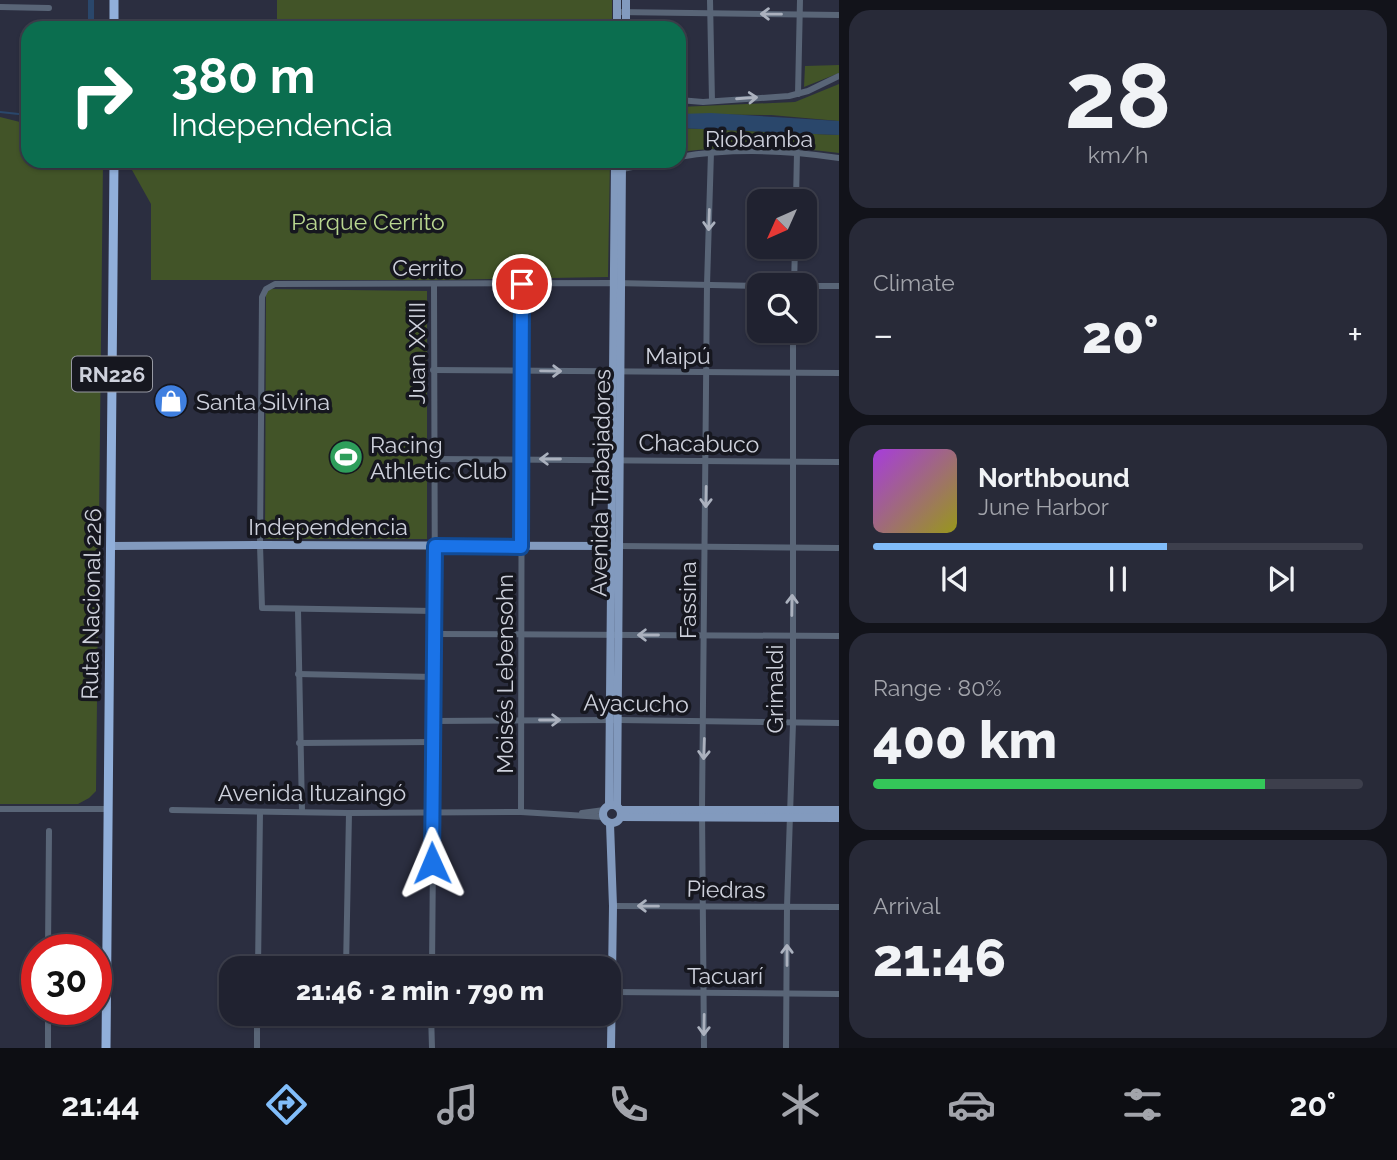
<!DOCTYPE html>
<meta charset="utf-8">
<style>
:root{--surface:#202230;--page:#282a38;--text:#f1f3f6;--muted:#a2a4ab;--line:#3d3f4c;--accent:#81bdfa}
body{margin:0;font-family:Raleway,sans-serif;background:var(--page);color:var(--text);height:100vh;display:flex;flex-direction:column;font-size:26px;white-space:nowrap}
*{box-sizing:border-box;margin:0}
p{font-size:23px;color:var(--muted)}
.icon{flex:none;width:38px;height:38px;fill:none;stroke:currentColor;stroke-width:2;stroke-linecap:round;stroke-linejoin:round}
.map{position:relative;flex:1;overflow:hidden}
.details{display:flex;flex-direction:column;gap:10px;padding:10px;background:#12131a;width:558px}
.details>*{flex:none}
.top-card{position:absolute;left:21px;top:21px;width:665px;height:147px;border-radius:21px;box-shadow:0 2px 5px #0004,0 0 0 2px var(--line);background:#0b6e4f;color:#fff;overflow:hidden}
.needle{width:46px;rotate:225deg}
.tools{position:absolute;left:747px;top:189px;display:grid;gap:14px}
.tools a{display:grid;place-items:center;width:70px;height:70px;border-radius:14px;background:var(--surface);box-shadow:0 2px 5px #0004,0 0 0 2px var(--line);font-size:35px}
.speed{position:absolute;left:21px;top:934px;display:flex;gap:14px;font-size:35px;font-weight:700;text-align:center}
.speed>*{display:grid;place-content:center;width:91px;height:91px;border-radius:50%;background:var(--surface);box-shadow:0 2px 5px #0004,0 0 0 2px var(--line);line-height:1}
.speed .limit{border:10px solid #d22;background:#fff;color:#111}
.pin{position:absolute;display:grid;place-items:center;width:60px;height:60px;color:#fff;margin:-30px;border:4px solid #fff;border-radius:50%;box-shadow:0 2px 7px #0007}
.me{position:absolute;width:77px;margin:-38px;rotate:359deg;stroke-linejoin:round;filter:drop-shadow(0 0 5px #0008)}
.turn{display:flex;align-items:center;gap:24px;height:147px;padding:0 35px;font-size:32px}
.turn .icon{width:91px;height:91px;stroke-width:2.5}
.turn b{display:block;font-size:49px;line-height:60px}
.big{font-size:52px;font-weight:800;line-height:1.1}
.details .widget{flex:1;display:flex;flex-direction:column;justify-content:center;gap:10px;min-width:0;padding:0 24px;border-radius:21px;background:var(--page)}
.details .dial{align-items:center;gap:0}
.dial b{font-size:91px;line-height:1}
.song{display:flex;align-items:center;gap:21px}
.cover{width:84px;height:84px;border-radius:10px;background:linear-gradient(135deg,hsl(280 70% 55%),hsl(60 70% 35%))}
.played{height:7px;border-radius:4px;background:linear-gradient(90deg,var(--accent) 60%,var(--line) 60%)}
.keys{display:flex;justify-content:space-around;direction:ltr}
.heat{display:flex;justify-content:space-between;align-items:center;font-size:38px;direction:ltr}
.charge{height:10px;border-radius:5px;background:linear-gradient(90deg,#34c759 80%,var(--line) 0)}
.trip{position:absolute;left:219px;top:956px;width:402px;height:70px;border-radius:21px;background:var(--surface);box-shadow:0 2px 5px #0004,0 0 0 2px var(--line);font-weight:800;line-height:70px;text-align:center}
.dock{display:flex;height:112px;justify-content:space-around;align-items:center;background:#0d0e13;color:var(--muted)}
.dock .icon{width:49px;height:49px}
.dock .current{color:var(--accent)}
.dock b{font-size:32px;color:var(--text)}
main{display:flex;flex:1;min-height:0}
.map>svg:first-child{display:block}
.green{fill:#425428}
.water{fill:#2a476b}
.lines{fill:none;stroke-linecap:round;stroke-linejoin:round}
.stream{stroke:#2a476b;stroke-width:2}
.canal{stroke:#2a476b;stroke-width:6}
.minor{stroke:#596577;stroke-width:6}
.major{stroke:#829abe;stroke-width:8}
.highway{stroke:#91afda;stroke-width:9}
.oneway{stroke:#abb1be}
.route-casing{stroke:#114b97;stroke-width:18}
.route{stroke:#1a73e8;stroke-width:12}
.labels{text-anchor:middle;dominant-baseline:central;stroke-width:7;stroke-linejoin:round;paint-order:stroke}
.shield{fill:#16171f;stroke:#9799a3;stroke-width:2}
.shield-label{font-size:21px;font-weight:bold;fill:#ced1dc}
.street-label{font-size:23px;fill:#ced1dc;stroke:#16171f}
.park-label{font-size:23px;fill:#b9d790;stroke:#16171f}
.poi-label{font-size:23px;fill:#ced1dc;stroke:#16171f;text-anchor:start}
</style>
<main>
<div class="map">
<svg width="839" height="1048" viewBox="0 0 839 1048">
<rect width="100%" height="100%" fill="#2b2e40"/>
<g class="green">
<rect x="277" y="0" width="335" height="28"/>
<path d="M839,65V73L804,87L805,66Z"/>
<path d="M839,84V121L771,115L679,114V107L795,102Z"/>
<path d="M0,117L28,124V161H103L96,791L89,798L78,804H0Z"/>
<path d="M679,128L839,135V153C786,146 732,145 679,152Z"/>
<path d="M127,161H172L185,166L199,161H428L457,166L473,161H610L608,277L429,280H151V204Z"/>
<path d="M266,289L427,291V539H265Z"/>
</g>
<path class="water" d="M711,113L839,121V135L679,128V114Z"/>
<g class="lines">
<path class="stream" d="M0,112L28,115"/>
<path class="canal" d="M91,28V0"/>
<g class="minor">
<path d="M710,0L712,101"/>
<path d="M0,7L49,8"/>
<path d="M617,12L839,15"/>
<path d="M798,94L800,0"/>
<path d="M679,100L703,102L789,96L808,91L839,76"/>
<path d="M679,157C732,148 786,150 839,158"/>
<path d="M618,170L661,161"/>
<path d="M796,201L797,152"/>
<path d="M794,285L795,247"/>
<path d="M805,286H839"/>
<path d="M433,370L839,373"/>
<path d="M433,459L839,462"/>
<path d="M618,546L839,548"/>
<path d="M298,610L302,812"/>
<path d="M434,611L262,608L260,545L262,297L266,289L275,284L614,283L760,286"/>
<path d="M435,634L839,636"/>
<path d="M298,674L433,677"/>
<path d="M433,721L618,720L839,723"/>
<path d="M299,743L433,742"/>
<path d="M0,809H108"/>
<path d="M172,810L349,813L521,812L603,817"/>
<path d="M521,812L522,284"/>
<path d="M582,813L604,810"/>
<path d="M613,906L839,907"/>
<path d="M48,950L49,831"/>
<path d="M258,968L260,812"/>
<path d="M346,968L349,813"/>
<path d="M432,968L435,634L434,285"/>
<path d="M611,992L839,994"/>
<path d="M431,1013L432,1048"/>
<path d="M48,1048V1010"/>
<path d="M257,1048V1013"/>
<path d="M704,1048L702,809L707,285L711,152"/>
<path d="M786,1048L787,907L793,723V331"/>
</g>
<g class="major">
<path d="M626,0V28"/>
<path d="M617,28V0"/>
<path d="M111,546L260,545L616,546"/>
<circle cx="612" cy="814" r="9"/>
<path d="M609,805L615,161"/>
<path d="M617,806L622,161"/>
<path d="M621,810H839"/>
<path d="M621,817L839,818"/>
<path d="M610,824L613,906L611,1048"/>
</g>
<g class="highway">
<path d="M114,0V28"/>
<path d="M106,1048L114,161"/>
</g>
</g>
<defs><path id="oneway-shaft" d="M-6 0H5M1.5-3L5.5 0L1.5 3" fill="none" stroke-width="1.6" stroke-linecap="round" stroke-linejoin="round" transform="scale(1.75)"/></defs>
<g class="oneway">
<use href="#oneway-shaft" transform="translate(771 14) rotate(-179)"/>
<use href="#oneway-shaft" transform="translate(747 98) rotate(-4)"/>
<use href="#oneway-shaft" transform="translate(709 220) rotate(92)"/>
<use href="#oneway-shaft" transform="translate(551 371) rotate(1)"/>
<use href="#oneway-shaft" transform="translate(550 459) rotate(-180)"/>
<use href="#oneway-shaft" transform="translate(706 497) rotate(91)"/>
<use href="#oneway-shaft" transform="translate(792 605) rotate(-89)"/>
<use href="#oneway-shaft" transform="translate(648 635) rotate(-180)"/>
<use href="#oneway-shaft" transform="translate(550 720)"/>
<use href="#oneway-shaft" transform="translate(704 749) rotate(92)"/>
<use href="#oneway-shaft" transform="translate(648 906) rotate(-179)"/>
<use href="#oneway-shaft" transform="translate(787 955) rotate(-90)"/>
<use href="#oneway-shaft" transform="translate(704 1025) rotate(91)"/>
</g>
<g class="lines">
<g class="route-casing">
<path id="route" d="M432,863L435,546L521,547L522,284"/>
</g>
<use href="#route" class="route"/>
</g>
<defs>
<g id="shop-disc" transform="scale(1.75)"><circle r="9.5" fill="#3f7fe0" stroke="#16171f"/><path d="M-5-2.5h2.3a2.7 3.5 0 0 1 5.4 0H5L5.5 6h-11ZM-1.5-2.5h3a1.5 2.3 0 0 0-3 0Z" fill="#fff"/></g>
<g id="stadium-disc" transform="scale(1.75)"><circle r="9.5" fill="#2e9e5b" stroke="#16171f"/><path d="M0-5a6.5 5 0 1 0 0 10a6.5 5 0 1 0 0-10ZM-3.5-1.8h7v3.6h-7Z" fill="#fff"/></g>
</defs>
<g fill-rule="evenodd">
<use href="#shop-disc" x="171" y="401"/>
<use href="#stadium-disc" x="346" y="457"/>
</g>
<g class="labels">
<rect class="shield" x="72" y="356.5" width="80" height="35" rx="5"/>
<g class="shield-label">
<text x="112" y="374">RN226</text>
</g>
<g class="street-label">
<text x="759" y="138">Riobamba</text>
<text x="428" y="267">Cerrito</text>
<text transform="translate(416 353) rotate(-90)">Juan XXIII</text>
<text x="678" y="355">Maipú</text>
<text transform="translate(699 443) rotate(1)">Chacabuco</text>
<text transform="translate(600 483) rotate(-89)">Avenida Trabajadores</text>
<text x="328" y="526">Independencia</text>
<text transform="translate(687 600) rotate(-90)">Fassina</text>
<text transform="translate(91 604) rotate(-89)">Ruta Nacional 226</text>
<text transform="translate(504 674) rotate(-90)">Moisés Lebensohn</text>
<text transform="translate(774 689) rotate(-90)">Grimaldi</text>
<text transform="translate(636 703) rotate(1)">Ayacucho</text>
<text x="312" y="792">Avenida Ituzaingó</text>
<text transform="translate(726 889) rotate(1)">Piedras</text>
<text x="725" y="975">Tacuarí</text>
</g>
<g class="park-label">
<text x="368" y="221">Parque Cerrito</text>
</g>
<g class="poi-label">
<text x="196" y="401">Santa Silvina</text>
<text x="370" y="444">Racing<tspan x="370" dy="26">Athletic Club</tspan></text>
</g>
</g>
</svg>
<div class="tools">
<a><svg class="needle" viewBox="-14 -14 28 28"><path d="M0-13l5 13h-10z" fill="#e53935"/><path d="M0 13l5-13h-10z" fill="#a2a4ab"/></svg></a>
<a><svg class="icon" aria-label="search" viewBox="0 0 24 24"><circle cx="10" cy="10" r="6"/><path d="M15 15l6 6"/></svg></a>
</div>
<div class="speed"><div class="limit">30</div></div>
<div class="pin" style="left:522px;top:284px;background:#d93025"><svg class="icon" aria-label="arrive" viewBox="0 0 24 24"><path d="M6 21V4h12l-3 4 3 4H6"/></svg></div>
<svg class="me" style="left:432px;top:863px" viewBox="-20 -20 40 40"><path d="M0-17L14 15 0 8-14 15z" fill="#1a73e8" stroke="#fff" stroke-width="4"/></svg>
<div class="trip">21:46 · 2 min · 790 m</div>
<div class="top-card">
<div class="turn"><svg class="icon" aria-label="right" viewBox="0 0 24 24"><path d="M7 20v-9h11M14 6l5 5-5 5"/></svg><div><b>380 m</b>Independencia</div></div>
</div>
</div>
<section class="details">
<div class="widget dial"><b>28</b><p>km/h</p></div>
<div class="widget"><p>Climate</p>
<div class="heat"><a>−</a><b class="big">20°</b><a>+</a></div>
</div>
<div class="widget">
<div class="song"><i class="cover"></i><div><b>Northbound</b><p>June Harbor</p></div></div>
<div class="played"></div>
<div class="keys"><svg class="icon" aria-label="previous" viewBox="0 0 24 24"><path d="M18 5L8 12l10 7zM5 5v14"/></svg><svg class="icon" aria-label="pause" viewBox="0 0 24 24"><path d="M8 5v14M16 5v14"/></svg><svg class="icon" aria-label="next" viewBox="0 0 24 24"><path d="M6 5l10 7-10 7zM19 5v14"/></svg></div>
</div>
<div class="widget"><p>Range · 80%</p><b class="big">400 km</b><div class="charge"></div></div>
<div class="widget"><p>Arrival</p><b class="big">21:46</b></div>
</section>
</main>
<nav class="dock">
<b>21:44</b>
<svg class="icon current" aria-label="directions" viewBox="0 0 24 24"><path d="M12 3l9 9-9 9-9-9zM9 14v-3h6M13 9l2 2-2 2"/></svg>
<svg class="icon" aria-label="music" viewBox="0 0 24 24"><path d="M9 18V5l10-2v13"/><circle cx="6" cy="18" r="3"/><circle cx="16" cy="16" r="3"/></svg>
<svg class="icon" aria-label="phone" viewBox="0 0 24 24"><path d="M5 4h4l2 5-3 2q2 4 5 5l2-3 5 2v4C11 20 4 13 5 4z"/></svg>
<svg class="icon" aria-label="climate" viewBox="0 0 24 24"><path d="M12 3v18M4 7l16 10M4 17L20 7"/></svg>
<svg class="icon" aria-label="car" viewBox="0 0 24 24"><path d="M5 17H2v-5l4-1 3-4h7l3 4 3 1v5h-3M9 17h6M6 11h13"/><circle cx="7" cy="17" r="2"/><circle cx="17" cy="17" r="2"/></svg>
<svg class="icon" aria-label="filters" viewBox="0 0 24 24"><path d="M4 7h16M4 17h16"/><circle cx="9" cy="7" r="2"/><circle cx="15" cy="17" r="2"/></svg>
<b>20°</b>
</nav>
